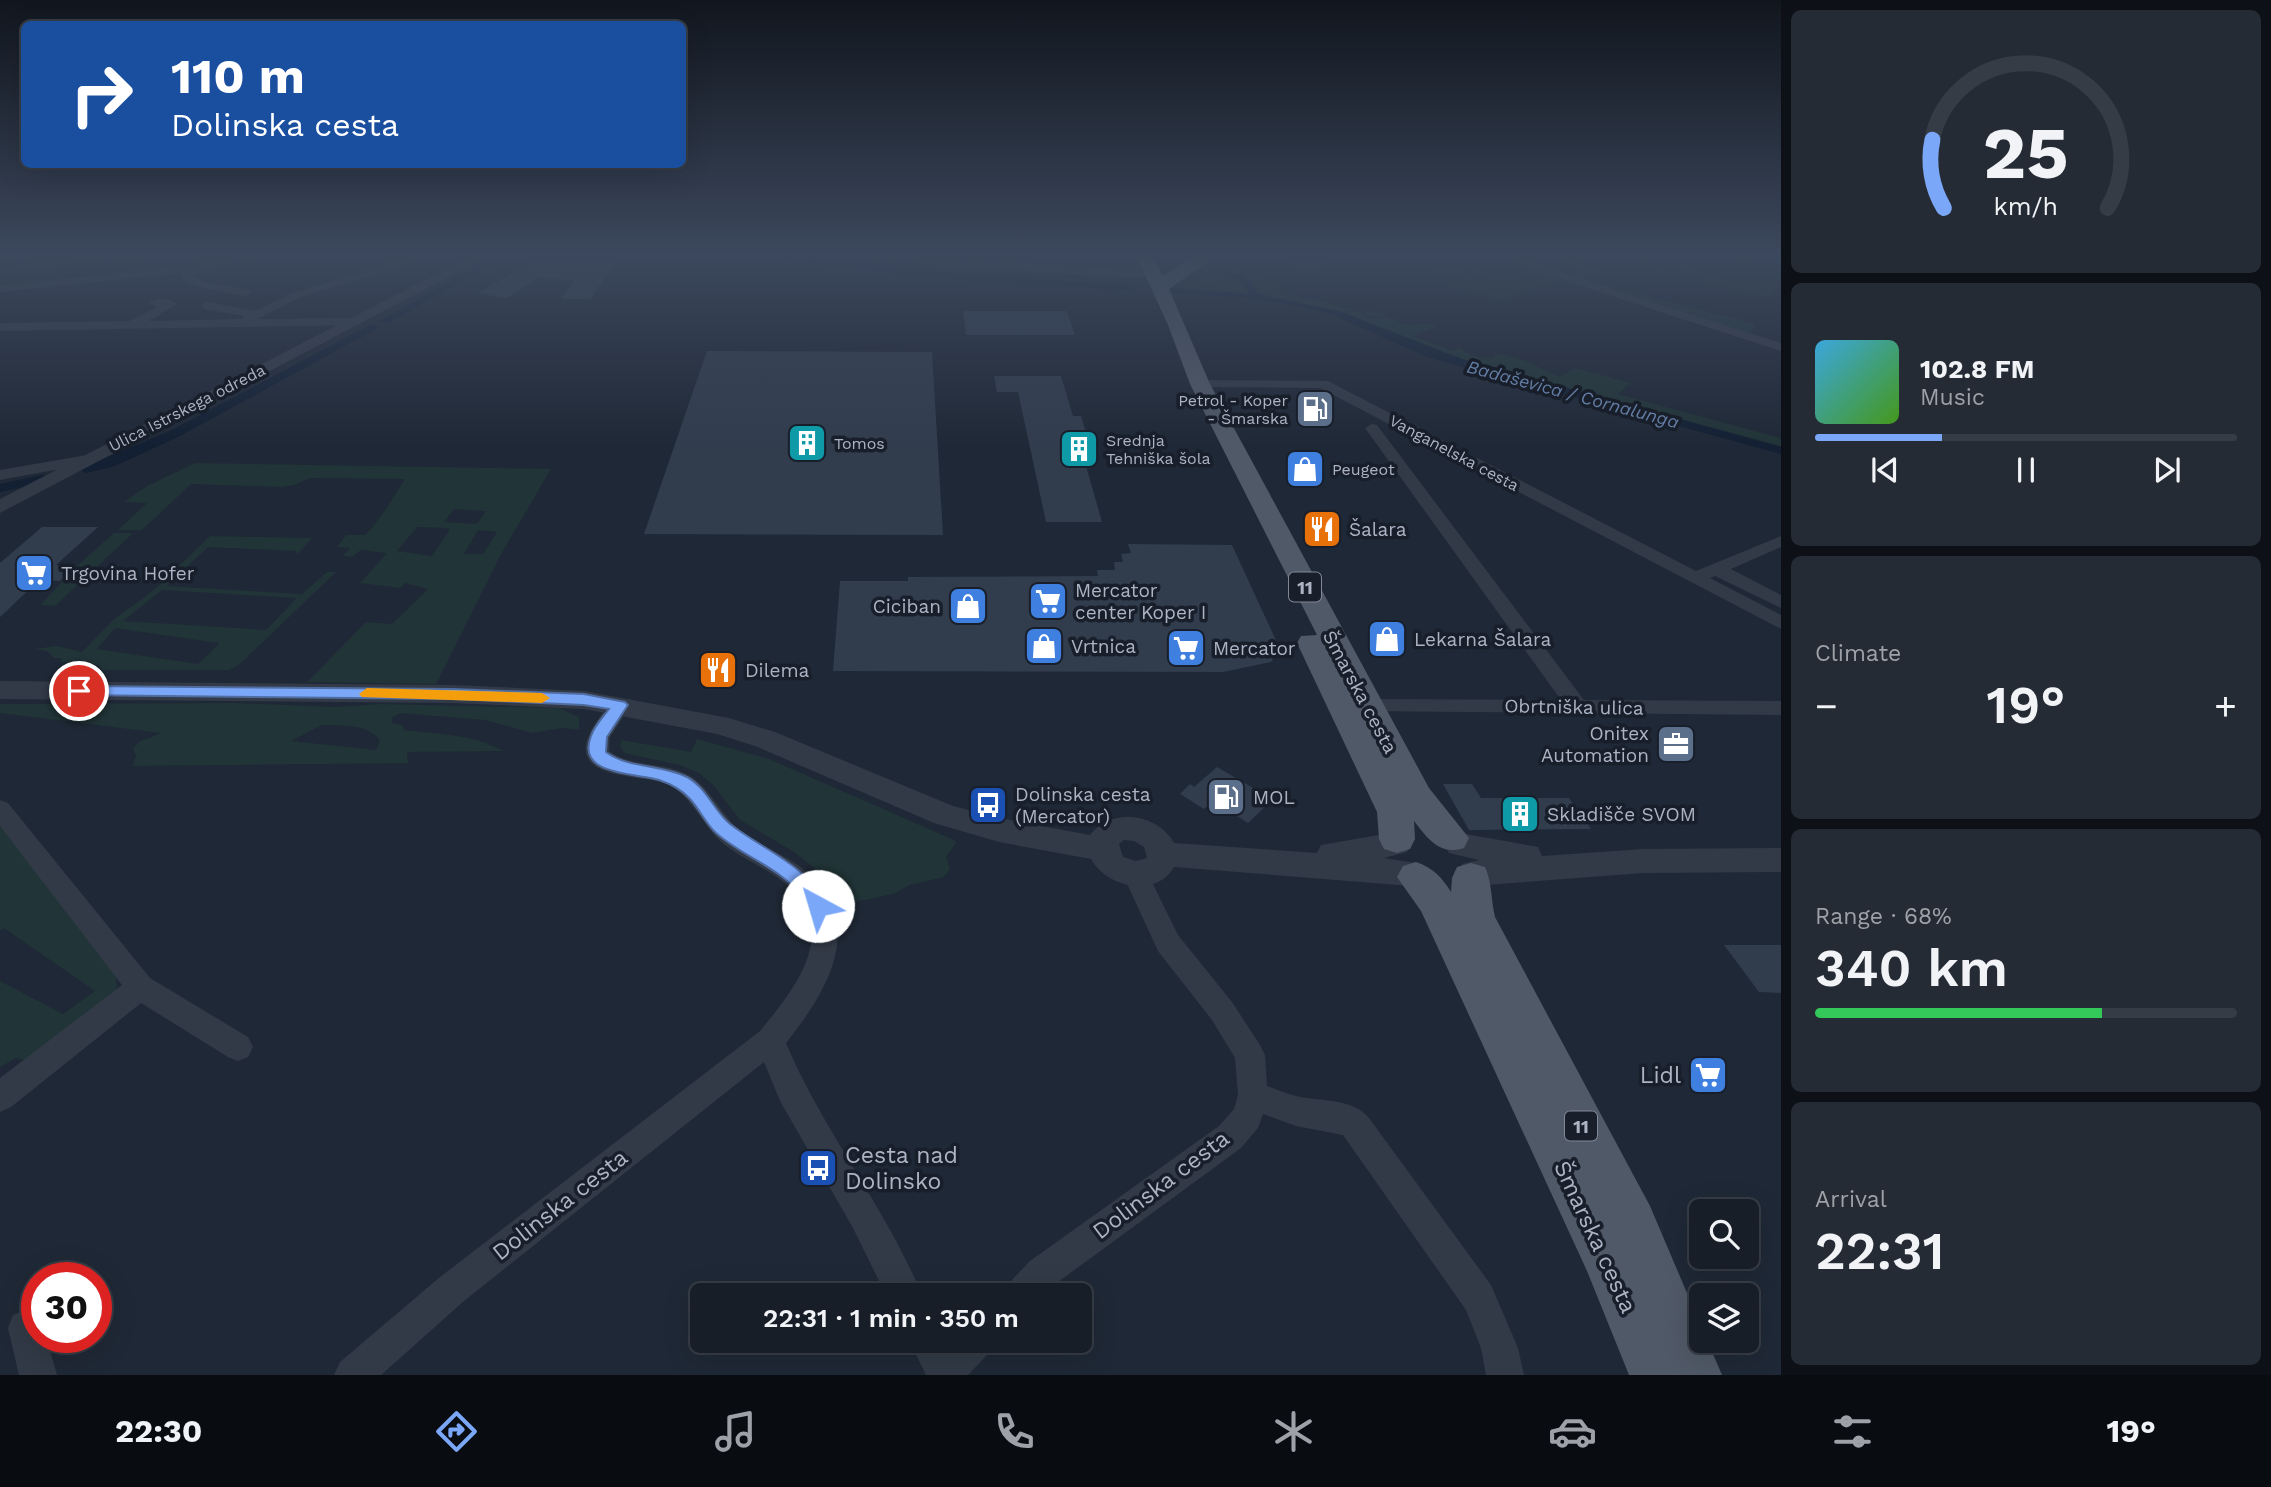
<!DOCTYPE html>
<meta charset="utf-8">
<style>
:root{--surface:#171e28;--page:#242b34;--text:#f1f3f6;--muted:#9ea2a8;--line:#363c45;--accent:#7ba7f9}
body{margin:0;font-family:"Work Sans",sans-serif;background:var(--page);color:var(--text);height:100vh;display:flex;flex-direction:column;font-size:26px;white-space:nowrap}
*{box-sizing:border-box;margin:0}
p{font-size:23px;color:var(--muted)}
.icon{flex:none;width:38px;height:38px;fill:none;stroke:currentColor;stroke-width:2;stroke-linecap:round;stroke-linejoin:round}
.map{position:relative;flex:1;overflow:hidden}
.panel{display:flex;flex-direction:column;gap:10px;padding:10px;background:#0d1016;width:490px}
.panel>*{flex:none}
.banner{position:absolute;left:21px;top:21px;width:665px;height:147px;border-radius:10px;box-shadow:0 7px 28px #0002,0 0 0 2px var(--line);background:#1a4fa0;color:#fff;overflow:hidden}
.fabs{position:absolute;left:1689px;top:1199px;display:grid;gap:14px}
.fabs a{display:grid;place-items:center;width:70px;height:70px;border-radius:10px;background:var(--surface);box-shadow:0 7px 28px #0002,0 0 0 2px var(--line);font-size:35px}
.speed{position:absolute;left:21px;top:1262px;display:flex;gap:14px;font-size:35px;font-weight:700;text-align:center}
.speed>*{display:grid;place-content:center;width:91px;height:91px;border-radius:50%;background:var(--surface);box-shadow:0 7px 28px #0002,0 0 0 2px var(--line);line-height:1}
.speed .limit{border:10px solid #d22;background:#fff;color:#111}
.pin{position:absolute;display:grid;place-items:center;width:60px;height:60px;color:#fff;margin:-30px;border:4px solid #fff;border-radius:50%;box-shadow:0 2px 7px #0007}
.me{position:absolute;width:77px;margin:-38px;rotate:321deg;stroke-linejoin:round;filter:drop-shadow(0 0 5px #0008)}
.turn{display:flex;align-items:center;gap:24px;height:147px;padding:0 35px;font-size:32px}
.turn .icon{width:91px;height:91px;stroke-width:2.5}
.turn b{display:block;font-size:49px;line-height:60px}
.big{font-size:52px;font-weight:600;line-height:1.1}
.panel .tile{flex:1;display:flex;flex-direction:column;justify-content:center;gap:10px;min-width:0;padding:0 24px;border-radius:10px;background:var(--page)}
.panel .dial{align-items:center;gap:0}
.dial svg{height:182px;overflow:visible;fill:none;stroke:var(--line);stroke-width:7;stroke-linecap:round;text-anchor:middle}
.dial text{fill:var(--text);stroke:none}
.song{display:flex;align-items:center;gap:21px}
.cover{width:84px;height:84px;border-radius:10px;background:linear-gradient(135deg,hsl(200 70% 55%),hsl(100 70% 35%))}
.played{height:7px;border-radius:4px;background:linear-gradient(90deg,var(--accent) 30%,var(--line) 30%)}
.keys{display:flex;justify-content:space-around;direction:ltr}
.heat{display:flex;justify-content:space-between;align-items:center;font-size:38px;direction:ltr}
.charge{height:10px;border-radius:5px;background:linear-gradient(90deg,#34c759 68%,var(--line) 0)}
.trip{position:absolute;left:690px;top:1283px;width:402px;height:70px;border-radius:10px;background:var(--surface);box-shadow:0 7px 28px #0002,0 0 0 2px var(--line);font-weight:600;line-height:70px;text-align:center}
.tabs{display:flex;height:112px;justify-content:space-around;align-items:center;background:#090c10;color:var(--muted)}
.tabs .icon{width:49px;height:49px}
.tabs .active{color:var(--accent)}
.tabs b{font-size:32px;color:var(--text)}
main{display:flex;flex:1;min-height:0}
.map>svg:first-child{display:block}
.green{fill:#213437;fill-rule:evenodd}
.water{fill:#131f33}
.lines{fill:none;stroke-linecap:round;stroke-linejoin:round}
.canal{fill:#131f33;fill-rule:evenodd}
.building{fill:#313c4d}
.minor{fill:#323a47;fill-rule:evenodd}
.tertiary{fill:#323a47;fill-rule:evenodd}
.primary{fill:#505967;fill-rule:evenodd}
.route{fill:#7ba7f9;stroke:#506da2;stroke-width:2}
.slow{fill:#f59e0b}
.labels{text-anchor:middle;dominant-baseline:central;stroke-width:7;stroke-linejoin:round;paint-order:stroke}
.far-poi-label{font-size:16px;fill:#acb4c4;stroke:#181f2b;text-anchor:start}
.far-street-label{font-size:16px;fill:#acb4c4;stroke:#181f2b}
.far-water-label{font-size:18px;font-style:italic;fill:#647da4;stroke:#181f2b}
.shield{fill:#181f2b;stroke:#808796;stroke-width:2}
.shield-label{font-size:18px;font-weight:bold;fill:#acb4c4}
.poi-label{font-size:19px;fill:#acb4c4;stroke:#181f2b;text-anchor:start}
.street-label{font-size:19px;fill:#acb4c4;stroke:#181f2b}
.near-poi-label{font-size:23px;fill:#acb4c4;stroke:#181f2b;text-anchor:end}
.near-street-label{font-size:23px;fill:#acb4c4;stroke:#181f2b}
</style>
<main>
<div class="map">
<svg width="1781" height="1375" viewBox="0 0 1781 1375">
<rect width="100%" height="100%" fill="#1f2836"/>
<g class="green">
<path d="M72,253H172L117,262L110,256L54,267L65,279L186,265L213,258L219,259L187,267L0,286V272L11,270L9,266Z"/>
<path d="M1548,253H1557L1607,275L1592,281L1602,285L1756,324L1749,334L1566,275L1582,269Z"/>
<path d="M1641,262L1687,278L1722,282L1676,273L1682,268L1678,264L1701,266L1694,274L1770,287L1776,267L1781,270L1771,299L1634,266Z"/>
<path d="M1224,265L1277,285L1278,287L1272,289L1274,291L1356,310L1342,312L1281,298L1210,291V286H1206L1205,290L1185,289L1187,284L1206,277L1212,272L1225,276L1229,285L1234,279L1248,281L1216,268Z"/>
<path d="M1446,267L1467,273L1478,270L1506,278L1533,267L1562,278L1501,301L1449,286L1458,281L1427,272Z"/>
<path d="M1363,310C1380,311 1389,319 1405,324C1416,328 1424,321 1437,326L1413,336L1453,351L1460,347C1465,356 1482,358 1492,359L1498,354L1525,361L1560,377L1575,368L1630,383L1618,394L1781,438V446L1453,358L1345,314L1358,311L1368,318L1386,317L1368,315Z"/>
<path d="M195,463L551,469L500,556L436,684L307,682L366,622L392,624L428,589L405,583L400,588L360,583L387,553L361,550L352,557L343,556L350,548L337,547L346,535H365C382,518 392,499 405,479L310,478L294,485L282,487L191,484L142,530H118L147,503L124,502L147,486ZM454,509L485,511H486L477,524L444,522ZM417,527L449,528L450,529L432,556L397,551ZM478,530L497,532L483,554H464Z"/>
<path d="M114,533H133L55,606L40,605L78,565Z"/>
<path d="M210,536L312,538L298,554L295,551L208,547L167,586L302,594L327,572H336L240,664L229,670H102L98,665L60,662L62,658H54L47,651L34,649L57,646L82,652L113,620L154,590ZM162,590L295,598L296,599L266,630L123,621ZM115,628L218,643L219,644L198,664L97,649Z"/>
<path d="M235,703L336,707L381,704L559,708L579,717V730L563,728L532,733L485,720L400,713L392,718V723L402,725L404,730C437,734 474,734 503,751L407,752L408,763L132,766L136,756L133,749L139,742L161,733L0,713V704H11ZM322,725C341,726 369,723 380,741L376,750L291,741Z"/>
<path d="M697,739L769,759L952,839L957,842L946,857L950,869L944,877L910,885L893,894L850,903L825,883L822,874L794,852L740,820L714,786L699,773L680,765L624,753L620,746L621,740L691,752Z"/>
<path d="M0,821L115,967L117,989L32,1062L16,1058L0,1067V981L63,1014L95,991L4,928L0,930Z"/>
</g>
<g class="water">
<path d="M750,253H776L935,272L1129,285L1134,290C1005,284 877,276 750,253Z"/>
<path d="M1171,288L1255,294L1342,312L1462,359L1781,447V454L1427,357L1333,315L1299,306L1250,298L1172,293Z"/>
</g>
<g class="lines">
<g class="canal">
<path d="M502,253H513L388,323L379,321Z"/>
<path d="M1215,266L1245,276L1259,294L1280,300L1275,303L1253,298L1239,280L1212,271L1210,269Z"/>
<path d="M372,324L377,327L376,329L180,436L115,466L86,473L79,469L172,430Z"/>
<path d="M42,475L47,476V482L0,492V484Z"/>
</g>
</g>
<g class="building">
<path d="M551,253L618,256L591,299H561L574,281L539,277L507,298L477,293Z"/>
<path d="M1263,253H1349V255L1306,270L1263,255Z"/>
<path d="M963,311H1067L1075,335H966Z"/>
<path d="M707,351L932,352L943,535L644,534Z"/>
<path d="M994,376H1061L1073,416H1081L1093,455H1083L1102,522H1046L1018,392H997Z"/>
<path d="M42,527H98L56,565H76L60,581L39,580L0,617V563Z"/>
<path d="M1128,544L1232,545L1280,649L1271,662L1223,672L833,671L840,581H908V577L1098,576L1097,570H1115L1114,562H1123L1121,554L1131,553Z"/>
<path d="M1217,767L1260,792L1272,800L1248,823L1213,801L1204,809L1180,794L1190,784L1194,787Z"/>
<path d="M1443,784H1472L1481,798H1569L1591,829L1469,830Z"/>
<path d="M1724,945H1781V993L1759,992Z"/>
</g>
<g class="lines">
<g class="minor">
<path d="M12,253H29L0,263V257Z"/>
<path d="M248,253H267L195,272L193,277L205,282L249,290L251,292L245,296L202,288L183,280V273L0,292V286L198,265Z"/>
<path d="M411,253H425L382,273L300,297L258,319L362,318L364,321L358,325L0,331V323L130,321L157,307L149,303C155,297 171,298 177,304L149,321L240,319L245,316L207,310L201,306L207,302L255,311L292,293L374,269Z"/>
<path d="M1495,253H1510L1595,284L1781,343V351L1587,288Z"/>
<path d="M1696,253H1781V259L1701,256Z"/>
<path d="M1200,380L1328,381L1696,571L1781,536V547L1731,569L1781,595V608L1715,576L1710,578L1781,615V629L1320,388L1195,387L1193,384Z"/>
<path d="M1372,424L1377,425L1584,700L1781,701V715L1359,711L1356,706L1359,701L1367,699L1561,700L1365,428Z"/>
<path d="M87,455L95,460L93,463L0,480V470Z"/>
<path d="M620,698L628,700L631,705L610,737L609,751C632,768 664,761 690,776C711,789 721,815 740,830C761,847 788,855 808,873C867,927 826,993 786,1043C823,1131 885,1206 922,1295H886L853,1228L780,1101L764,1062L464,1301L381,1375H334L340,1362L440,1277L760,1031C797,986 843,929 782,881C764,867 741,858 724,844C702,826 692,795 665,783C646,776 596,779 587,756C580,738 603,714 612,700Z"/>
<path d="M0,800L8,803L150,978L248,1037L253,1047L248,1057L238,1061L228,1057L141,1003L11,1107L0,1112V1078L122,985L0,826Z"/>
<path d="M1136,865L1145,868L1178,935L1232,1002L1260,1045L1265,1055L1267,1086C1278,1090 1289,1095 1300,1097C1322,1101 1354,1099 1369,1118L1491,1285L1518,1348L1524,1375H1486L1481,1348L1466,1310L1343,1135L1296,1126L1263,1114L1258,1128L1241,1148L1054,1285L1045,1295H1003L1009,1283L1030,1261L1219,1126L1234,1109L1238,1095L1235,1058L1212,1020L1158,951L1123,875L1127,868Z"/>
<path d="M26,1310L37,1314V1337H46L57,1375H19L8,1328L13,1315Z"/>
<path d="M909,1340H994L989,1353L968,1375H926Z"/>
</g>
<g class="tertiary">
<path d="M477,253H494L0,513V499Z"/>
<path d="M863,253H902L949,259L1140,270L1147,274L1140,278L949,267L870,257Z"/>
<path d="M0,681L453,685L584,691L729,718L775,732L953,806L999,818L1090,835C1111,807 1158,813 1174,843L1317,853L1321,845L1396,832L1407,836L1411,844L1407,852L1384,858L1422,864L1427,873L1422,882L1411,886L1174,867C1156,899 1106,887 1091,859L999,842L934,823L755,746L717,734L584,709L453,703L0,699ZM1124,840L1134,841L1144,847L1147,858L1136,861L1123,857L1119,844Z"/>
<path d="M1460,833L1538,847L1542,856L1644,849L1781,848V872L1644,873L1473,886L1462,882L1457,873L1462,864L1479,860L1449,853L1445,845L1449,837Z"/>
</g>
<g class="primary">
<path d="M1135,253H1151L1163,276L1201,253H1220L1169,289L1210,384L1429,788L1469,838L1464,848C1440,856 1428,839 1414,821L1415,839L1410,849L1397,853L1384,849L1379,839L1377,812L1297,643L1301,636L1317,635L1190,384L1168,325Z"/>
<path d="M1416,862C1433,868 1441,876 1451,892L1452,878L1457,867L1471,863L1485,867C1492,882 1491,900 1495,917L1650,1206L1701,1326V1340H1707L1722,1375H1629L1587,1271L1421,911L1397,877L1403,866Z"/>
</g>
</g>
<linearGradient id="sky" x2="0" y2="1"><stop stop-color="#11161e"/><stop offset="0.57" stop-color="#3c485d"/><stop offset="1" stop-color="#3c485d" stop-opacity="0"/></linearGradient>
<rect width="1781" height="446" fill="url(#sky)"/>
<path class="route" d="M79,686L453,689L584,694L625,702L628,705L607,737L606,752C629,769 661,764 687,777C707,788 714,811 730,824C765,851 807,865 828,906L825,912C814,916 810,911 805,901C785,869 744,858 716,833C706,824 700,810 690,799C682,790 671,784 659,780C636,773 575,776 591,736C594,726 603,717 609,709L584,705L453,699L74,695L71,691L74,687Z"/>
<path class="slow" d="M367,688L542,693L550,698L542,703L362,697L359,694Z"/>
<defs>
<g id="fuel-square" transform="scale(2.0125)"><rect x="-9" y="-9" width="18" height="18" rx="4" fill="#5c6f8a" stroke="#181f2b"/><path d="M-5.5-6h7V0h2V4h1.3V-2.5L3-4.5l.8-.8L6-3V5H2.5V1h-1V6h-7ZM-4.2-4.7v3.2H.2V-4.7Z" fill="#fff"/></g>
<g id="building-square" transform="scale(2.0125)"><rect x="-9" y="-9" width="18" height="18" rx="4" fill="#0f9aa8" stroke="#181f2b"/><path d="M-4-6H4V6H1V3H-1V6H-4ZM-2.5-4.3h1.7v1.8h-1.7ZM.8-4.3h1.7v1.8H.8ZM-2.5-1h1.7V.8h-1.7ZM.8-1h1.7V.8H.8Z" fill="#fff"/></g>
<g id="shop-square" transform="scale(2.0125)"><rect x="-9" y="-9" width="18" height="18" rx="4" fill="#3f7fe0" stroke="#181f2b"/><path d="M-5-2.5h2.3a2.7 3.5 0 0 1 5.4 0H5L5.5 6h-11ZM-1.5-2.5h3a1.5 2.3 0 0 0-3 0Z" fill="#fff"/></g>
<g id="restaurant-square" transform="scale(2.0125)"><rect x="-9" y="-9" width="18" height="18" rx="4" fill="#e8710a" stroke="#181f2b"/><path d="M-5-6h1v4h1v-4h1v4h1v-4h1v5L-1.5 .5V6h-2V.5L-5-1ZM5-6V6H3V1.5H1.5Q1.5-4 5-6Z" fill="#fff"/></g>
<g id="supermarket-square" transform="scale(2.0125)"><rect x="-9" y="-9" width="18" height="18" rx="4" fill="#3f7fe0" stroke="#181f2b"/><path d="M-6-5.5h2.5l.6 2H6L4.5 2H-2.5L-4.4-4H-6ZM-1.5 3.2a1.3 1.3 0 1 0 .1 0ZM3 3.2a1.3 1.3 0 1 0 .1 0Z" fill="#fff"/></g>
<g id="office-square" transform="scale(2.0125)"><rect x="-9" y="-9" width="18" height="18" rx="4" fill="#5c6f8a" stroke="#181f2b"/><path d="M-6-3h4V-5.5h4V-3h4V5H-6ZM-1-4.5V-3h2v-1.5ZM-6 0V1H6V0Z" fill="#fff"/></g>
<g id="bus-square" transform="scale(2.0125)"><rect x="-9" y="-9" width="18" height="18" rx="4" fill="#1a4fb4" stroke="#181f2b"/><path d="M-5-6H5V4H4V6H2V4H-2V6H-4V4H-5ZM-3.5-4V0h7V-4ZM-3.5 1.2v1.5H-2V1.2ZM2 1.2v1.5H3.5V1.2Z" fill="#fff"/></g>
</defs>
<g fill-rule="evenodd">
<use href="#fuel-square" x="1315" y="409"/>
<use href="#building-square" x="807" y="443"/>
<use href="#building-square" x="1079" y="449"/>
<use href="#shop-square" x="1305" y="469"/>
<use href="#restaurant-square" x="1322" y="529"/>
<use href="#supermarket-square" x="34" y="573"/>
<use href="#supermarket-square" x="1048" y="601"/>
<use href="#shop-square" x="968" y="606"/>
<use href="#shop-square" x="1387" y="639"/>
<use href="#shop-square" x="1044" y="646"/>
<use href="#supermarket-square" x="1186" y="648"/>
<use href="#restaurant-square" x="718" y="670"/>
<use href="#office-square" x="1676" y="744"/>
<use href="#fuel-square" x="1226" y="797"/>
<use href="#bus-square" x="988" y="805"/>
<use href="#building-square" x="1520" y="814"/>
<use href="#supermarket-square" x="1708" y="1075"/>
<use href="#bus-square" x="818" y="1168"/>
</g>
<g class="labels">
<g class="far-poi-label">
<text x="1288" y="400" text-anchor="end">Petrol - Koper<tspan x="1288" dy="18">- Šmarska</tspan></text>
<text x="1106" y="440">Srednja<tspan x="1106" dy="18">Tehniška šola</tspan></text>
<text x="834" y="443">Tomos</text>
<text x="1332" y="469">Peugeot</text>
</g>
<g class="far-street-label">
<text transform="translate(187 408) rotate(-27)">Ulica Istrskega odreda</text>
<text transform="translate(1454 453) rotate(28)">Vanganelska cesta</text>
</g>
<g class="far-water-label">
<text transform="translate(1573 394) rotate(15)">Badaševica / Cornalunga</text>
</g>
<g class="shield">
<rect x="1289" y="572.5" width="32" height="29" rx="5"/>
<rect x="1565" y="1111.5" width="32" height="29" rx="5"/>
</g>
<g class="shield-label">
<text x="1305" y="587">11</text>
<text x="1581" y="1126">11</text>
</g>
<g class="poi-label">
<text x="1349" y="529">Šalara</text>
<text x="61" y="573">Trgovina Hofer</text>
<text x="1075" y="590">Mercator<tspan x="1075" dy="22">center Koper I</tspan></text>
<text x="941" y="606" text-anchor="end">Ciciban</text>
<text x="1414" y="639">Lekarna Šalara</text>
<text x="1071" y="646">Vrtnica</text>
<text x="1213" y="648">Mercator</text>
<text x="745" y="670">Dilema</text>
<text x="1649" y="733" text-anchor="end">Onitex<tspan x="1649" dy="22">Automation</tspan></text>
<text x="1015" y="794">Dolinska cesta<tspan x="1015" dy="22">(Mercator)</tspan></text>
<text x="1253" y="797">MOL</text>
<text x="1547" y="814">Skladišče SVOM</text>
</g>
<g class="street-label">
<text transform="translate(1360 692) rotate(62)">Šmarska cesta</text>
<text transform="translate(1574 707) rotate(1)">Obrtniška ulica</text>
</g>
<g class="near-poi-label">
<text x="1681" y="1075">Lidl</text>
<text x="845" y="1155" text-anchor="start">Cesta nad<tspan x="845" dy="26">Dolinsko</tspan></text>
</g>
<g class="near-street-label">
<text transform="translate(1161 1185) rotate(-37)">Dolinska cesta</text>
<text transform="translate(560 1205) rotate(-38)">Dolinska cesta</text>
<text transform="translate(1595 1237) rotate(65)">Šmarska cesta</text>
</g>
</g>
</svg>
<div class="fabs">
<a><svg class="icon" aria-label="search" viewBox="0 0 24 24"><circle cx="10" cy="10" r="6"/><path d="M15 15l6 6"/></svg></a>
<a><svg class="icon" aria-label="layers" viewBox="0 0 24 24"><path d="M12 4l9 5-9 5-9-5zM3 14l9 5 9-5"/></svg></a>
</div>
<div class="speed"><div class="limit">30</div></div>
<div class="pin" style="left:79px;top:691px;background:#d93025"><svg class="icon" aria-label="arrive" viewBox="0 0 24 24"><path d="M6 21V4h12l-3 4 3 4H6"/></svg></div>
<svg class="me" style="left:818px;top:906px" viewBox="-20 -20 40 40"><circle r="19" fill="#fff"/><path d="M0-13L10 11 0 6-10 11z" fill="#7ba7f9"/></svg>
<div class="trip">22:31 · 1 min · 350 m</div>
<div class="banner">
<div class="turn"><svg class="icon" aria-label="right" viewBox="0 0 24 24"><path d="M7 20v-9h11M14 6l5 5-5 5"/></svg><div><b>110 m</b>Dolinska cesta</div></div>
</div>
</div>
<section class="panel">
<div class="tile dial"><svg viewBox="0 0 100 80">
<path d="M14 69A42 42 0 1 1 86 69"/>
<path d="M14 69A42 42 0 0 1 9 39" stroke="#7ba7f9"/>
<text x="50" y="56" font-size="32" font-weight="700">25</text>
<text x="50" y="72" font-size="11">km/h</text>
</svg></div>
<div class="tile">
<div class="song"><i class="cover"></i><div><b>102.8 FM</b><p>Music</p></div></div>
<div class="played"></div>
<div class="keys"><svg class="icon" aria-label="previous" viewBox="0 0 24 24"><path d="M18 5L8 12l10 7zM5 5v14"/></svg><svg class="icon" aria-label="pause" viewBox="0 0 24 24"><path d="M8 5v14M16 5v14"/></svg><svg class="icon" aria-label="next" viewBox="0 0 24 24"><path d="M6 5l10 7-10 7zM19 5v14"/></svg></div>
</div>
<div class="tile"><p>Climate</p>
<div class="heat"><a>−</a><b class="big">19°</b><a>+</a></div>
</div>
<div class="tile"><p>Range · 68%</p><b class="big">340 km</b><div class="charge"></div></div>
<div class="tile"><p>Arrival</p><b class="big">22:31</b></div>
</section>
</main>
<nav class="tabs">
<b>22:30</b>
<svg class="icon active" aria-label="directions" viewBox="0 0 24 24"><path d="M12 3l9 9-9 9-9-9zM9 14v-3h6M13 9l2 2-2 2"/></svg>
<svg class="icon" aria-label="music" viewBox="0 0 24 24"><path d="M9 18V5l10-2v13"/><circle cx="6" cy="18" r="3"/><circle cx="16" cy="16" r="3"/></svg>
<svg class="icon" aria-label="phone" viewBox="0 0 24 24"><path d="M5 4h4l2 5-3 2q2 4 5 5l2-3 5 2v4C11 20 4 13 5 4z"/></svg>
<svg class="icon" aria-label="climate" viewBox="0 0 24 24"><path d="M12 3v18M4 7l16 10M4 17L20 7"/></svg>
<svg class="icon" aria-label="car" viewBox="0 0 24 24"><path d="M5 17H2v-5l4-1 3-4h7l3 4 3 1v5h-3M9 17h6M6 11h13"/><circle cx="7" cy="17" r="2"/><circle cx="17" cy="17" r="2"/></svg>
<svg class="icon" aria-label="filters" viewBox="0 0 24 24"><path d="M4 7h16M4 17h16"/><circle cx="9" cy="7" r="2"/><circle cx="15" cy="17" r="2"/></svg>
<b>19°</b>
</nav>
